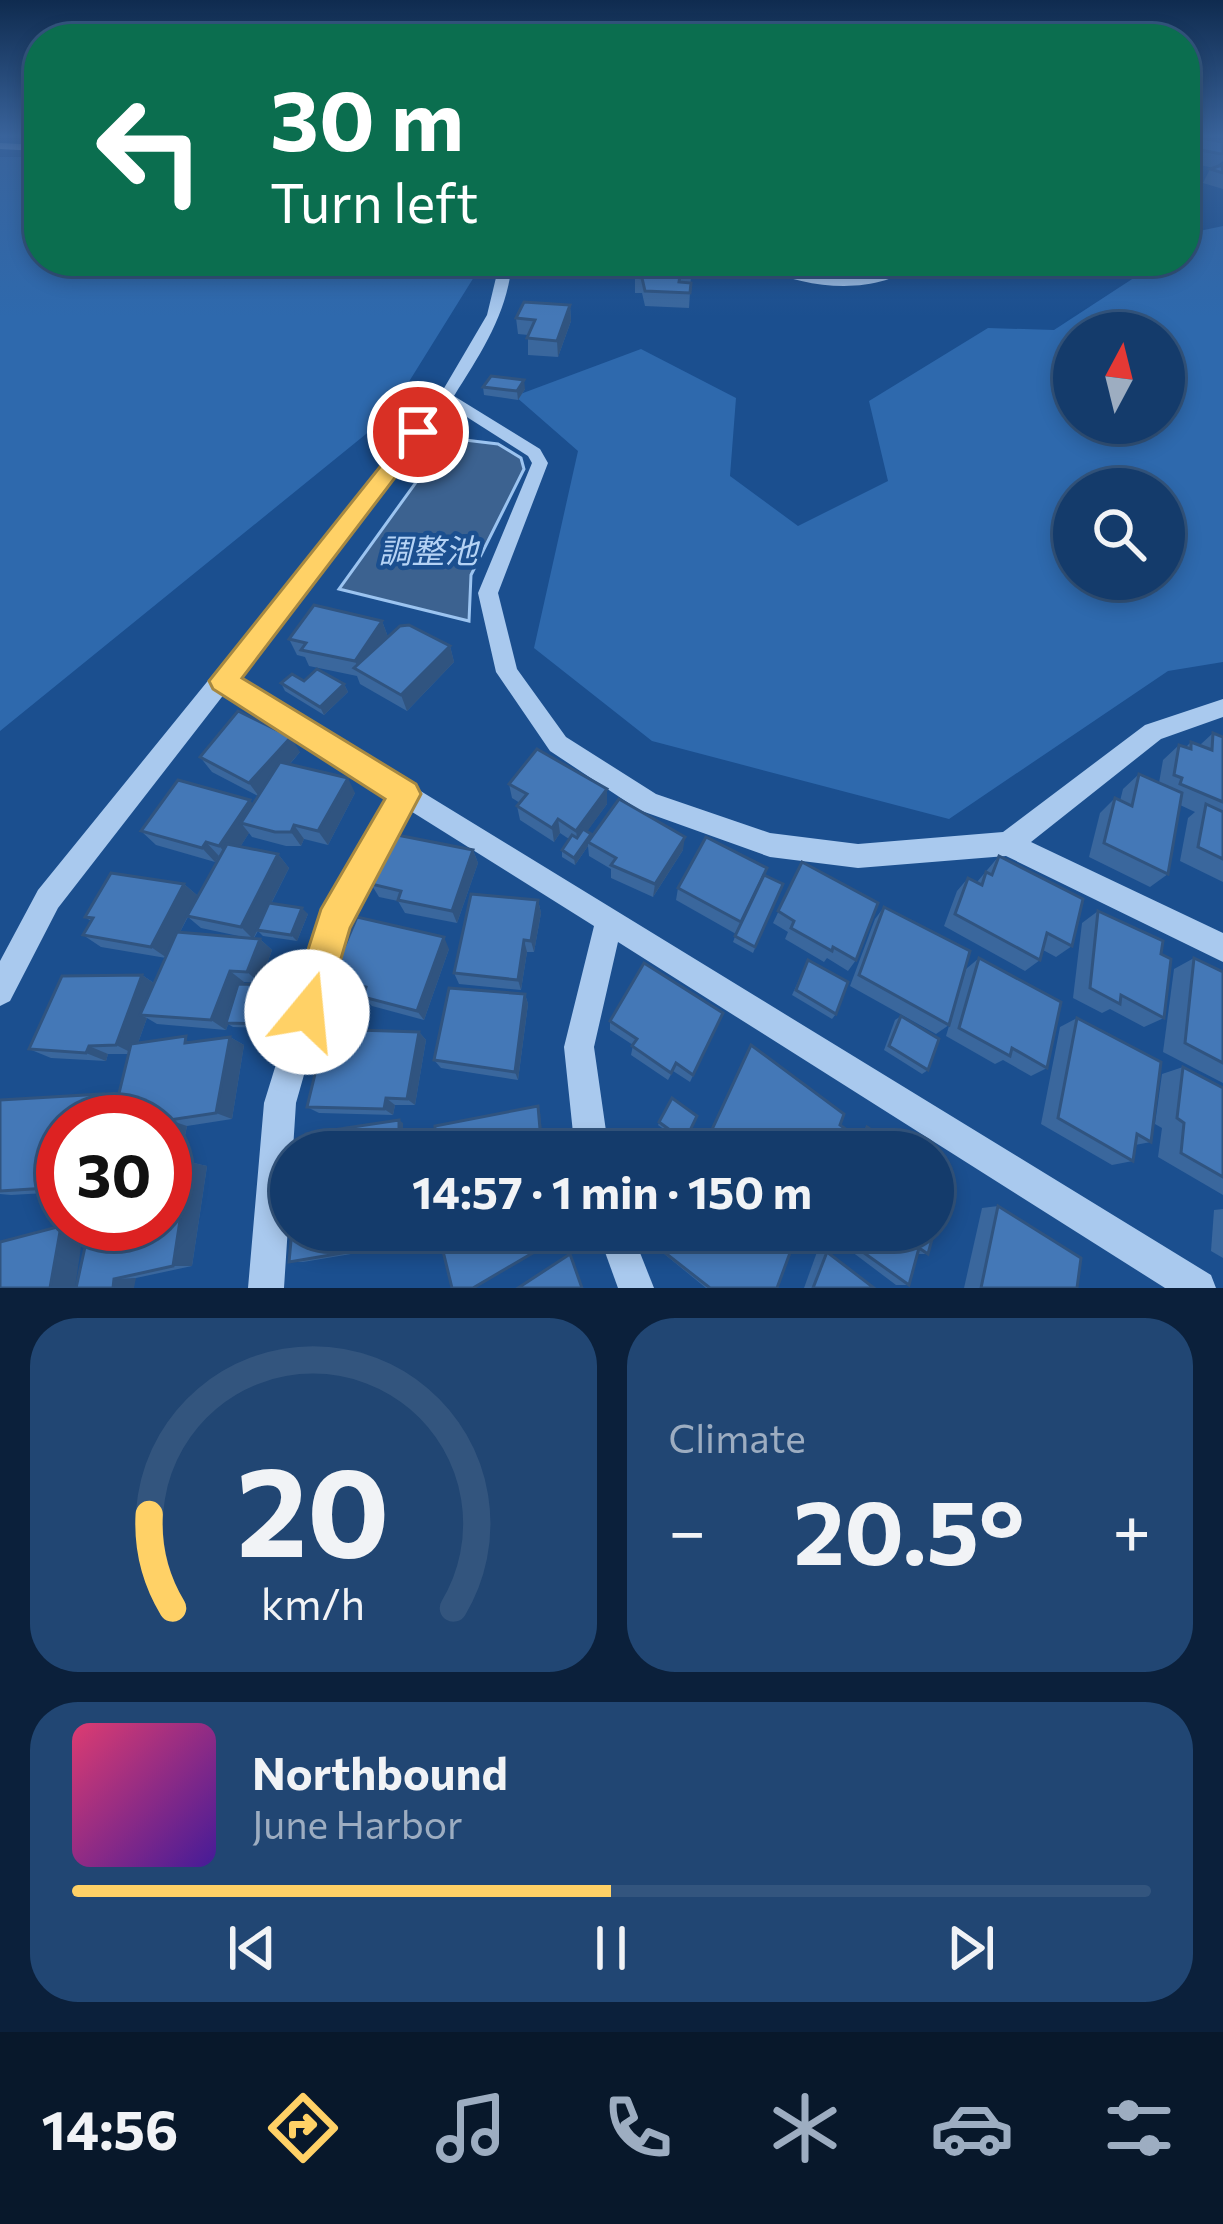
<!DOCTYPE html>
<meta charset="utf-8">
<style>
:root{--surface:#143b6b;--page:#214673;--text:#f1f3f6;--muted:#9dadc1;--line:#33557e;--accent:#ffd166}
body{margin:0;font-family:Commissioner,"Noto Sans JP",sans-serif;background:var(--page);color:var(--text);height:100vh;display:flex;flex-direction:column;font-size:45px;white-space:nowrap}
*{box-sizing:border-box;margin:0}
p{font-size:39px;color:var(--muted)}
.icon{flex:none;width:66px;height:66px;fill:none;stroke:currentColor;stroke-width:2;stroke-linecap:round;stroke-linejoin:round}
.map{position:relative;height:1288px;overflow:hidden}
.panel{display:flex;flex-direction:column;gap:30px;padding:30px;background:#0b203b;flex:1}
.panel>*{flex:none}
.hud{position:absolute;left:24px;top:24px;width:1176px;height:252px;border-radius:48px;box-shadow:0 6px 18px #0003,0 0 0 3px var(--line);background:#0b6e4f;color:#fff;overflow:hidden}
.needle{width:78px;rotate:7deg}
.controls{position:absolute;left:1053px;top:312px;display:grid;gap:24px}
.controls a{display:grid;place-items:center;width:132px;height:132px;border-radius:50%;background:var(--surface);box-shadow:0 6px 18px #0003,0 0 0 3px var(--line);font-size:60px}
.speed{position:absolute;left:36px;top:1095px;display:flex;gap:24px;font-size:60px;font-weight:700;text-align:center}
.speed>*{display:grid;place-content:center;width:156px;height:156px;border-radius:50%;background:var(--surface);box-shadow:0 6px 18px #0003,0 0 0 3px var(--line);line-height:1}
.speed .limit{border:18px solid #d22;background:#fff;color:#111}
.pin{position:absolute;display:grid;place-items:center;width:102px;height:102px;color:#fff;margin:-51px;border:6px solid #fff;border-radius:50%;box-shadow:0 3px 12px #0007}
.me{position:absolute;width:132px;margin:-66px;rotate:17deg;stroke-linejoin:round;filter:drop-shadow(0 0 9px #0008)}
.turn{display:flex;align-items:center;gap:42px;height:252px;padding:0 48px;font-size:54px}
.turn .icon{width:156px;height:156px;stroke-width:2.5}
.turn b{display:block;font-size:84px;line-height:102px}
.big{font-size:90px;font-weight:700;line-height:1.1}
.panel .tile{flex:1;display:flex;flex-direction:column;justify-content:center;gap:18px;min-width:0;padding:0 42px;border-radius:48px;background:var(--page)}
.panel .dial{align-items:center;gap:0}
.dial svg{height:312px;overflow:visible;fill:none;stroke:var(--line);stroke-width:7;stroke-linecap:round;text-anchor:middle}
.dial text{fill:var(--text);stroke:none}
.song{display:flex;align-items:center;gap:36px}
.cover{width:144px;height:144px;border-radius:18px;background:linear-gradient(135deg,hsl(340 70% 55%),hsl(260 70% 35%))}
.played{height:12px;border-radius:6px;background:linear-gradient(90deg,var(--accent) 50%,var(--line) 50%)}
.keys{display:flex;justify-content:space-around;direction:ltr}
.heat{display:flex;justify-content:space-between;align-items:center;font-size:66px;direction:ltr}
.panel .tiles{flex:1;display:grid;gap:30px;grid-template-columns:1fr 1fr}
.tile:last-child{grid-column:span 2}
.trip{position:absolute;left:270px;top:1131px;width:684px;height:120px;border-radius:60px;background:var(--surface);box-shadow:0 6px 18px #0003,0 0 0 3px var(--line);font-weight:700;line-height:120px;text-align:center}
.tab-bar{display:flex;height:192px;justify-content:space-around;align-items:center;background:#08182b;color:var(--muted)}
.tab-bar .icon{width:84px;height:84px}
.tab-bar .active{color:var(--accent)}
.tab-bar b{font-size:54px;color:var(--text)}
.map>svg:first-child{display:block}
.green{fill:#2e69ad;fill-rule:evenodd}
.water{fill:#3c6290;stroke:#9cc4f0;stroke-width:3}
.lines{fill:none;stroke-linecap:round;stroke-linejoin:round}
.minor{fill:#a9c9ee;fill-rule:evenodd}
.wall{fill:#3a679d;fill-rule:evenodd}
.shaded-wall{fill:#305480}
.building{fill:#4478b7;stroke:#305480;stroke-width:3}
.route{fill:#ffd166;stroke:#a68842;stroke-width:3}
.labels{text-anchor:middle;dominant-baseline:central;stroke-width:9;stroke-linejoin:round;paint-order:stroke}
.water-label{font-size:33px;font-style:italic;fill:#b5d3f5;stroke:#1b4f8f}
</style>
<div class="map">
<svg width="1223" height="1288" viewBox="0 0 1223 1288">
<rect width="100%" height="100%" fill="#1b4f8f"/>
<g class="green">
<path d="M0,157H39V261H475L474,277L387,417L0,731Z"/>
<path d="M1223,226V662L1168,671L949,819L652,741L534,648L578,451L515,396L641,349L736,398L730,476L798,526L888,481L869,401L988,328L1054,330L1146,270L1151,261H1185V234ZM1074,333H1164V423H1074ZM1074,489H1164V579H1074Z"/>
</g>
<path class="water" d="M448,438L498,444L521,458L524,469L471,575L469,621L339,589Z"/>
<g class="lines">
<g class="minor">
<path d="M0,143L39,145V151L0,149Z"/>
<path d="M500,261H512C508,313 481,353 454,396L540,449L548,463L498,593L517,669L566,737L656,794L770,833L858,844L1003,832L1145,725L1223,699V717L1161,739L1031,842L1223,933V962L1006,856L858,868L770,857L639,810L550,751L496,672L478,593L532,463L528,456L448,405L236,678L1211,1275L1216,1288H1165L618,942L594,1047L609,1152H575L564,1047L594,926L409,810L346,927L296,1103L284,1288H248L264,1103L320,922L390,797L225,693L58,908L10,1001L0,1006V961L38,890L440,395L487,315Z"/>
<path d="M748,261C785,261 818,280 855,279C880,278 898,261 921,261C875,300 797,288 748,261Z"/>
<path d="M597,1230H631L654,1288H618Z"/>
</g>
</g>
<g class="wall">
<path d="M1223,142V161L1214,168L1185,162L1191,148Z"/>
<path d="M1223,166V189L1203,183L1210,169Z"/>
<path d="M645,261L691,276L689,308L645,306L642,293H635V277L644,271Z"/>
<path d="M879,261H905L904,265Z"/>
<path d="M1001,261H1030L1025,269L1000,263Z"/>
<path d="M859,267L874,269L872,276L857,274Z"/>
<path d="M570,305L571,321L558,357L528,355V335L518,334L516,318Z"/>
<path d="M483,387L525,389L518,400L484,395Z"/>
<path d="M382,621L388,637L450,646L454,662L407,711L360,684L357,676L309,666L305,657L297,655L289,639Z"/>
<path d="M304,681L344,684L348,692L324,715L285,691L281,683Z"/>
<path d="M1213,733L1223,737V882L1180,861L1188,818L1195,812L1180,805L1168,874L1150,887L1089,857L1100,813L1115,798L1120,801L1123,789L1139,774L1159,783L1163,760L1179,745L1186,747L1191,742L1200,745Z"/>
<path d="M300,752L290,764L355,793L328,845L304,839L301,846H286L252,837L249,833L240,847L278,854L289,868L271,904L308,914L297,941L263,936L258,931L254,938L260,939L272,950L260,983L244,982L243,984L279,990L268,1028L233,1027L228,1024L226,1030L157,1024L147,1018L138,1043L196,1041L230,1037L244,1045L232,1119L187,1126L182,1150L165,1153V1122H63V1192L11,1195L0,1194V1100L117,1099L129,1054H108L106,1061L51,1058L29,1049L142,975L154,983L166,958L101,947L83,935L91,921L85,917L184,884L198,896L220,856L215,862L156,845L141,831L253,804L258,796L212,772L200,757ZM188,917L201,928L248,938L180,932Z"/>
<path d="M509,784L607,804L587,831L592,837L683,850L653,897L611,878V869L589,856L588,846L575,865L562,857V850L569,839L560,833L554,842L520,820L517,806L520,803L512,798Z"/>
<path d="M473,850L478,863L457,923L405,913L398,901L379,897L371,884Z"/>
<path d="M999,856L1072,946L1056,957L1043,950L1040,960L1025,971L944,926L957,891L968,878L977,882Z"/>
<path d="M802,862L856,960L848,971L827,958L824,962L785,939L788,932L773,923Z"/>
<path d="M764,875L783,884L753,953L733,942L736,934L676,900L678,888Z"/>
<path d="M538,900L541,913L534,952H527L521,990L459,984L454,973Z"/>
<path d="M884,907L949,1025L936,1034L850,986L875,919Z"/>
<path d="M1098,911L1161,954L1164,1018L1144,1027L1110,1009L1102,1013L1073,998L1082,923Z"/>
<path d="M449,949L424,1020L372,1006L363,997L364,994L341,988L331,978Z"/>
<path d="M979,958L1047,1068L1031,1076L1003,1060L995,1064L946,1036L966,969Z"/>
<path d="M1194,958L1223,972V1083L1163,1052L1174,969Z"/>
<path d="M808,960L836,1014L832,1019L792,995Z"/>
<path d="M525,994L528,1004L518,1080L441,1068L434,1060Z"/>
<path d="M723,1013L690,1082L673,1071L668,1080L631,1055L633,1045L610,1030V1021Z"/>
<path d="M901,1016L928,1070L922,1074L884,1050L895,1020Z"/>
<path d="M1077,1018L1151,1142L1135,1145L1133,1161L1112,1165L1041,1124L1060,1027Z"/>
<path d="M419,1032L426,1040L415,1105H395L393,1115L319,1113L307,1107Z"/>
<path d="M1183,1067L1223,1088V1195L1158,1157L1162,1128L1155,1124L1162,1074Z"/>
<path d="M672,1098L697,1116L683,1143L658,1125Z"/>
<path d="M867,1127L906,1152H850L856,1132Z"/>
<path d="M189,1162L207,1166L192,1266L136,1278L76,1288Z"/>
<path d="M998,1206L1077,1288H964L982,1208Z"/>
<path d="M1223,1209V1258L1211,1251L1214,1210Z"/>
<path d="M292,1230L399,1246L303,1262H289Z"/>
<path d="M436,1230H476L444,1237L436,1236Z"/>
<path d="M666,1230H792L777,1288H706L657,1248Z"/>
<path d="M823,1230H933L928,1254H918L909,1285H896Z"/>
<path d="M817,1252H827L874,1288H804Z"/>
</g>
<g class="shaded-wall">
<path d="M570,305L571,321L558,357L557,341Z"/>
<path d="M524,380L525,389L518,400L517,391Z"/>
<path d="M382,621L388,637L360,672L355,661Z"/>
<path d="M450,646L454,662L407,711L401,695Z"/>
<path d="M344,684L348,692L324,715L320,707Z"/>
<path d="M291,737L300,752L260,798L249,783Z"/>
<path d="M348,778L355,793L328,845L318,831Z"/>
<path d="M607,789V804L578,844L576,831Z"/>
<path d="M250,800L261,814L241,823L249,833L232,860L219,846Z"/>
<path d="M558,819L560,833L554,842L552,828Z"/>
<path d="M294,825L304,839L301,846L291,832Z"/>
<path d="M591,834L592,841L588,842V846L575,865L574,858Z"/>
<path d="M685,837L683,850L653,897L655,884Z"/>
<path d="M206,842L219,856L215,862L202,848Z"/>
<path d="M473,850L478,863L457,923L452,911Z"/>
<path d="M278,854L289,868L253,939L241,927Z"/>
<path d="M184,884L198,896L167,958L151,947Z"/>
<path d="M538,900L541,913L534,952L531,941Z"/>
<path d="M302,908L308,914L297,941L291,935Z"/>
<path d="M444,937L449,949L424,1020L417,1011Z"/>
<path d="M260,939L272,950L260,983L247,972Z"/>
<path d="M524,940L527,952L521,990L518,980Z"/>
<path d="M230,971L244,982L226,1030L211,1020Z"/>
<path d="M142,975L158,986L140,1015L147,1018L134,1054L116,1045Z"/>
<path d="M273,985L279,990L268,1028L262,1024Z"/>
<path d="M525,994L528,1004L518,1080L515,1072Z"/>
<path d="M419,1032L426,1040L415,1105L407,1099Z"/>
<path d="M230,1037L244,1045L232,1119L216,1113Z"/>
<path d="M89,1046L108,1054L106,1061L86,1053Z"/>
<path d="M103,1094L122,1101L116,1122H93Z"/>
<path d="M386,1098L395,1105L393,1115L384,1109Z"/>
<path d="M538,1106L540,1112L544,1152H542Z"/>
<path d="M169,1120L187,1126L182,1150L165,1145Z"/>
<path d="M399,1120L403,1123V1152L399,1150Z"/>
<path d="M189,1162L207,1166L192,1266H173Z"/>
<path d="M61,1226L84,1227L75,1288H50Z"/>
<path d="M390,1230H400L399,1246L390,1245Z"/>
<path d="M136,1278L134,1288H113L114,1279Z"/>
</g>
<g class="building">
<path d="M1185,138L1195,140L1188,147L1185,146Z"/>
<path d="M1202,138L1223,142V153L1221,154L1191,148Z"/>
<path d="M1222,165L1223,173L1210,169Z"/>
<path d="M645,261H690L691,276H680L679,282L691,283L690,293L645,291L642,278L635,277L636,271H649L644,268Z"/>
<path d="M861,261H876L874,269L859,267Z"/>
<path d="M524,302L570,305L557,341L527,338L535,320L516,318Z"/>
<path d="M491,376L524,380L517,391L483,387Z"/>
<path d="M314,605L382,621L355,661L301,650L306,643L289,639Z"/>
<path d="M409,625L450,646L401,695L354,668L400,626Z"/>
<path d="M317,669L344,684L320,707L281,683L292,674L304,681Z"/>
<path d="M238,711L291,737L249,783L200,757Z"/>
<path d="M1213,733L1223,737V802L1180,784L1182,778L1174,775L1179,745L1191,749V742L1212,750Z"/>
<path d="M537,749L607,789L576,831L558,819L552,828L517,806L527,794L509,784Z"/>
<path d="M280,762L348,778L318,831L294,825L291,832H275L241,823Z"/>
<path d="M1139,774L1182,793L1168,874L1104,843L1115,798L1132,806Z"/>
<path d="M178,780L250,800L219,846L206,842L202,848L141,831Z"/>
<path d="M619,799L685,837L655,884L611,865L616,858L588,842Z"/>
<path d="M1206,804L1223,812V859L1198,847Z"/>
<path d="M583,829L591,834L574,858L562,850L572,835L577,838Z"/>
<path d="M392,834L473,850L452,911L398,900L401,891L371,884Z"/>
<path d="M706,837L767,868L741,922L678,888Z"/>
<path d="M227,844L278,854L241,927L187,916Z"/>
<path d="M999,856L1083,899L1072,946L1047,933L1040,960L955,914L968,878L982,885L986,872L992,875Z"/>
<path d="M802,862L878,903L856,960L833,947L832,951L791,928L794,921L778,911Z"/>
<path d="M111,873L184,884L151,947L83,935L93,918L85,917Z"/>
<path d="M764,875L783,884L755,947L735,936Z"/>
<path d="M471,894L538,900L531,941L524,940L518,980L454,973Z"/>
<path d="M269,903L302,908L291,935L257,930Z"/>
<path d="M884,907L970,951L949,1025L859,975Z"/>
<path d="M1098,911L1163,941L1161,954L1171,959L1164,1018L1121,995L1120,1004L1090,988Z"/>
<path d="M357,917L444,937L417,1011L363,997L366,987L331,978Z"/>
<path d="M177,932L260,939L247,972L230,971L211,1020L140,1015Z"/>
<path d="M979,958L1061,1002L1047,1068L1012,1048L1010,1056L959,1028Z"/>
<path d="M1194,958L1223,972V1063L1185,1043Z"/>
<path d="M808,960L848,982L836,1014L796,990Z"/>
<path d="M644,963L723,1013L693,1075L676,1063L671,1073L632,1046L637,1039L610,1021Z"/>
<path d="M142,975L116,1045L89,1046L86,1053L29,1049L62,976Z"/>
<path d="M238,984L273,985L262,1024L226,1023Z"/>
<path d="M449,988L525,994L515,1072L434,1060Z"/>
<path d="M901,1016L939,1039L928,1070L889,1046Z"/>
<path d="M1077,1018L1161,1062L1151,1142L1137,1134L1133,1161L1058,1118Z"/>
<path d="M326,1029L419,1032L407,1099L386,1098L384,1109L307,1107Z"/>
<path d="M186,1036L185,1043L230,1037L216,1113L169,1120L165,1143V1122H112L131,1044Z"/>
<path d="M751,1045L844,1114L840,1125L854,1135L848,1152L702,1151Z"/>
<path d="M1183,1067L1223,1088V1177L1181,1153L1184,1123L1177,1118Z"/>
<path d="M103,1094L93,1122H63V1187L0,1191V1100Z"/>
<path d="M672,1098L697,1116L685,1141L659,1122Z"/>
<path d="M538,1106L542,1152H435V1126Z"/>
<path d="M399,1120V1150L394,1148L368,1152H304L306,1134Z"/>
<path d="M867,1127L906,1152H858Z"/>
<path d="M394,1148V1152H368Z"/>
<path d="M189,1162L173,1266L114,1279L113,1288H76L90,1224H165V1167Z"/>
<path d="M933,1170L941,1175L933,1202Z"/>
<path d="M998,1206L1081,1258L1077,1288H981Z"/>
<path d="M933,1214L938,1217L928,1254L919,1248L909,1285L832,1230H933Z"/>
<path d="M61,1226L50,1288H0V1242Z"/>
<path d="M292,1230H390V1245L289,1262Z"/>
<path d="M436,1230H462L436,1236Z"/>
<path d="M481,1230H484L490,1251L529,1230L570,1231L473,1288H452L443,1251Z"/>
<path d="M668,1230H792L797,1234L777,1288H710L659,1248Z"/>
<path d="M827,1252L874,1288H813Z"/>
<path d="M570,1254L582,1288H518Z"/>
</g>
<linearGradient id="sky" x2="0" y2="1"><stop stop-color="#0f2b4f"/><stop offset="0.43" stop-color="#39639b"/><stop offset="1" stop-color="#39639b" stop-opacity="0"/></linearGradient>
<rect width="1223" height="317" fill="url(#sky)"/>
<path class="route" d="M418,426L429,432L426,437L242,678L416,784L421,794L350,928L321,1026L307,1032L294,1026L288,1012L321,909L385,799L213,689L209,681L411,428Z"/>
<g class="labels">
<g class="water-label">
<text x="428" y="549">調整池</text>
</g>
</g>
</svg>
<div class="controls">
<a><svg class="needle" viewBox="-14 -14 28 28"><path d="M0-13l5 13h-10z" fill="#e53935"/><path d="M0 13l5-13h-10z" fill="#9dadc1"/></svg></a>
<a><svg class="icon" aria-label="search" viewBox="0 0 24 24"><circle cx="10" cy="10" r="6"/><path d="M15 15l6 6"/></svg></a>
</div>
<div class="speed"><div class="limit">30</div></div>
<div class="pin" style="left:418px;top:432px;background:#d93025"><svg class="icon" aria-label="arrive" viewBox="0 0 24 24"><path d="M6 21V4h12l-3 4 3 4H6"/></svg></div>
<svg class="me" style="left:307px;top:1012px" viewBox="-20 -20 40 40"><circle r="19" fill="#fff"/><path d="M0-13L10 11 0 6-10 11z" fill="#ffd166"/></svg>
<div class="trip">14:57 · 1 min · 150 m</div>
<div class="hud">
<div class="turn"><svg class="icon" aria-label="left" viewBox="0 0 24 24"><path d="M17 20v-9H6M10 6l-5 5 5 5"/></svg><div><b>30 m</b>Turn left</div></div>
</div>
</div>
<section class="panel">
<div class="tiles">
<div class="tile dial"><svg viewBox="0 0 100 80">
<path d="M14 69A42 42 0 1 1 86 69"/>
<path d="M14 69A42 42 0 0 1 8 45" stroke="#ffd166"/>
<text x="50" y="56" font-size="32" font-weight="700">20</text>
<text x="50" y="72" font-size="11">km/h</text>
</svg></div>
<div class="tile"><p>Climate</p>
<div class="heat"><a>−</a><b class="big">20.5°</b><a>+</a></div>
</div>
<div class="tile">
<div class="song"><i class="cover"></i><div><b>Northbound</b><p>June Harbor</p></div></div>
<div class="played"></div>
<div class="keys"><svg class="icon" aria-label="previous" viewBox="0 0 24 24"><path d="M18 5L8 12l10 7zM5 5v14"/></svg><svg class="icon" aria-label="pause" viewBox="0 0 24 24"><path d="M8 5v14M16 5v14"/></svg><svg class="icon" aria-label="next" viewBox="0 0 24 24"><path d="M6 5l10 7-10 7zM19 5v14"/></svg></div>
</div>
</div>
</section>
<nav class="tab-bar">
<b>14:56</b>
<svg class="icon active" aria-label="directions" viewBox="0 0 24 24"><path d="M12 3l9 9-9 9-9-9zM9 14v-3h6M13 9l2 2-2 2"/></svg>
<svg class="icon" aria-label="music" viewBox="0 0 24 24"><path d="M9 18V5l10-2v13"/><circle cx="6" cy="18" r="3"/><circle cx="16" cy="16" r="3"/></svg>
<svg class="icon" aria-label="phone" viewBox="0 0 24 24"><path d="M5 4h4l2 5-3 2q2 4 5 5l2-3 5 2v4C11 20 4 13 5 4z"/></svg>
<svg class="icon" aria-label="climate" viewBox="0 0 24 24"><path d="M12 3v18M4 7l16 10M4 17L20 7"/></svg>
<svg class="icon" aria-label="car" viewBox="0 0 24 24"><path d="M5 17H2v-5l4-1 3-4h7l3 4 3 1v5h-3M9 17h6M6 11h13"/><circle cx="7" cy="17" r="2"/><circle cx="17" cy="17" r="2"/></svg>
<svg class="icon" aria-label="filters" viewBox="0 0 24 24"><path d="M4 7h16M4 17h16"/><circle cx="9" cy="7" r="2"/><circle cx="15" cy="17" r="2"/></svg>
</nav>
